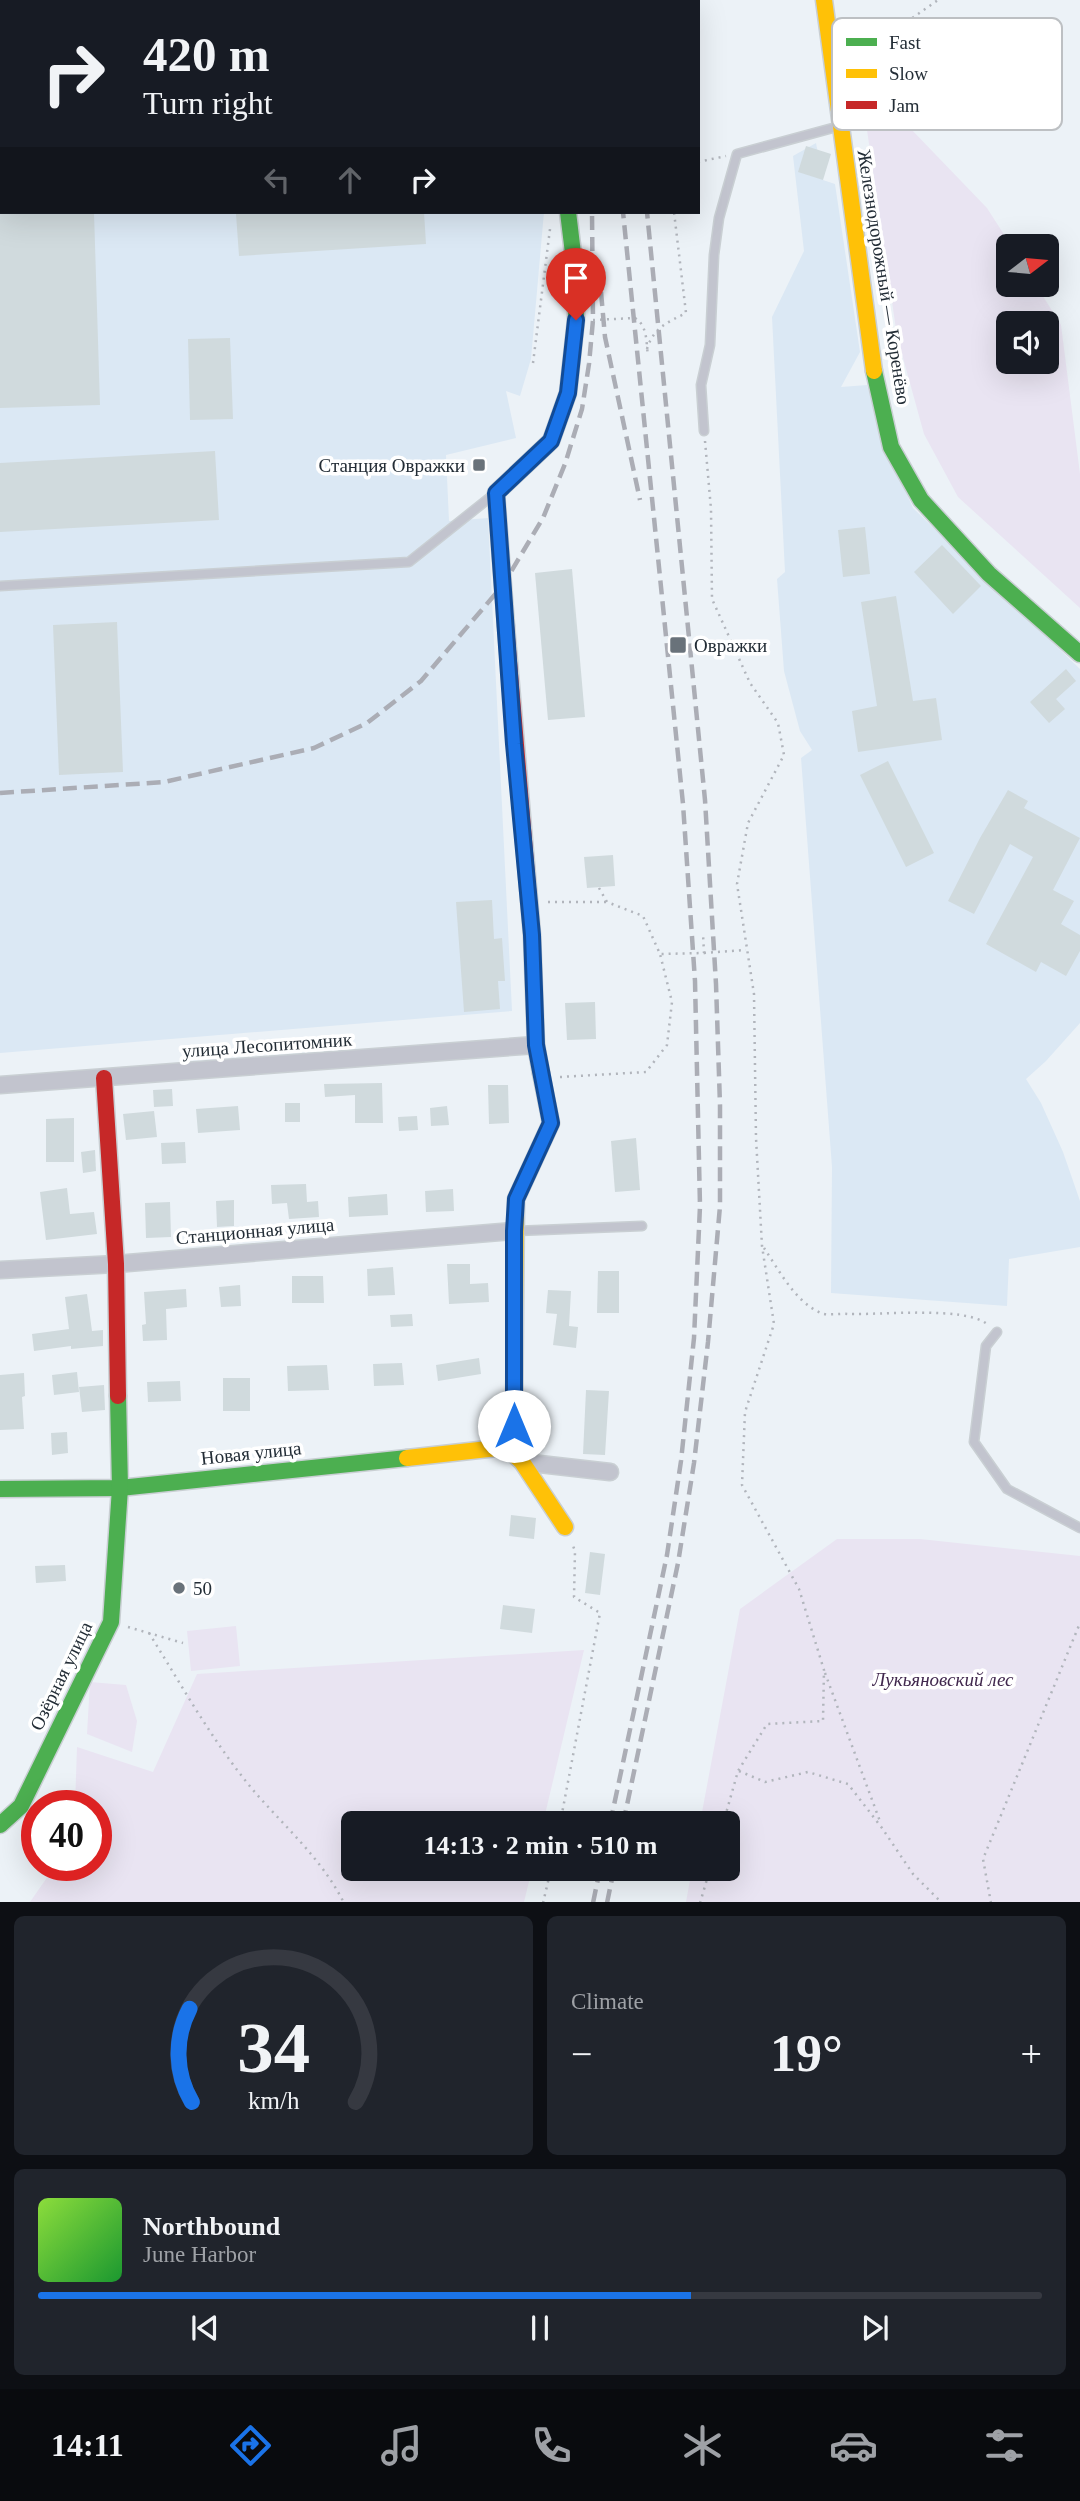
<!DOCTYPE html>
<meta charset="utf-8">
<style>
:root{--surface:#171b24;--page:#20242c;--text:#f1f3f6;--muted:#9ea1a6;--line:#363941;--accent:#1a73e8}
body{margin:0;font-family:Georgia,serif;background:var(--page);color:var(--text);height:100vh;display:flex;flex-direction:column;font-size:26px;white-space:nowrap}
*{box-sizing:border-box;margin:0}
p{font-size:23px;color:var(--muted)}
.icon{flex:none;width:38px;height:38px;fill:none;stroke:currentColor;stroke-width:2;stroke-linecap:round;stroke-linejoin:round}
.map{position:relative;height:1902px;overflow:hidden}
.details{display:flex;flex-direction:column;gap:14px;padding:14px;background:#0d0f14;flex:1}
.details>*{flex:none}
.hud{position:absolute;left:0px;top:0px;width:700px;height:214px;box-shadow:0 7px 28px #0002;background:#171b24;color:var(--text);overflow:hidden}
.needle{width:46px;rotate:74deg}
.controls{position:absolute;left:996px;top:234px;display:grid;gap:14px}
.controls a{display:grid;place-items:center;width:63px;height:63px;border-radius:10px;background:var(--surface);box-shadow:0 7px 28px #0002;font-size:35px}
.speed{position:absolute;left:21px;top:1790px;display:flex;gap:14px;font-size:35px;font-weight:700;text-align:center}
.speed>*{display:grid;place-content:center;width:91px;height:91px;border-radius:50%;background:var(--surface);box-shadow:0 7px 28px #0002;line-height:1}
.speed .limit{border:10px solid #d22;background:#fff;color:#111}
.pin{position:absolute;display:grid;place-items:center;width:60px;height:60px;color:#fff;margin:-72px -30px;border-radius:50% 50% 50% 0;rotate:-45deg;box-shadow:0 0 7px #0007}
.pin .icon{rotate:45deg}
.me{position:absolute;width:77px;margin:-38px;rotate:0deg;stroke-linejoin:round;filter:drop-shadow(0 0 5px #0008)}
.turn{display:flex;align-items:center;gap:24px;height:147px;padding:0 28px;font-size:32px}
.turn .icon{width:91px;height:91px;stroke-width:2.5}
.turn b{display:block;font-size:49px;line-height:60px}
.lanes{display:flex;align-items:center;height:66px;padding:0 28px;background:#0003;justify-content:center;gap:35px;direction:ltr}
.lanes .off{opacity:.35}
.big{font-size:52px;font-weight:800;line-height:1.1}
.details .card{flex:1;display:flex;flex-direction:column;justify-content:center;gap:10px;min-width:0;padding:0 24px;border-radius:10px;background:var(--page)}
.details .dial{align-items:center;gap:0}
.dial svg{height:182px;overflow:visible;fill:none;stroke:var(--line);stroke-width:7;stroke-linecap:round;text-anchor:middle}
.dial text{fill:var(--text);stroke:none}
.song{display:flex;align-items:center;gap:21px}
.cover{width:84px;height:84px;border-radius:10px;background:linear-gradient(135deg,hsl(90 70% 55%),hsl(130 70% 35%))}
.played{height:7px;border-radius:4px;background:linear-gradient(90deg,var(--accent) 65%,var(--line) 65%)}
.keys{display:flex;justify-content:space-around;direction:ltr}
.heat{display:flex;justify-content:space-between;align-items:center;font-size:38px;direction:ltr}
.details .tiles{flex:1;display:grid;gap:14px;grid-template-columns:1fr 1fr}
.card:last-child{grid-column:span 2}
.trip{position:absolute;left:341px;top:1811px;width:399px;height:70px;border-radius:10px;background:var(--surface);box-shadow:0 7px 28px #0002;font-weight:800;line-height:70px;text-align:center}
.menu{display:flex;height:112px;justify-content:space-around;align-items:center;background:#090b0e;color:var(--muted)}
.menu .icon{width:49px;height:49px}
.menu .active{color:var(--accent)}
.menu b{font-size:32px;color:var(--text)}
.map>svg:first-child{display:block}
.built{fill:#dbe8f4}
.green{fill:#e9e4f2;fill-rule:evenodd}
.building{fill:#d0dadd}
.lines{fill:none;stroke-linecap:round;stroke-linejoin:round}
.lane-casing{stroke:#c9cfd3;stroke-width:11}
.street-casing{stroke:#c9cfd3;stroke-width:19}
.fast-casing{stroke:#c9cfd3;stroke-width:19}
.slow-casing{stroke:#c9cfd3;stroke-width:19}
.jam-casing{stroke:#c9cfd3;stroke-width:19}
.path{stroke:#b1b5bc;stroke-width:2.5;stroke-dasharray:2 5;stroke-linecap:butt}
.lane{stroke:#c2c4ce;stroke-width:8}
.street{stroke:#c2c4ce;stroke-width:16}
.fast{stroke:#4caf50;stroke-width:16}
.slow{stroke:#ffc107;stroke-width:16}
.jam{stroke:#c62828;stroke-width:16}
.rail{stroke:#abadb5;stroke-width:4.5;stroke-dasharray:14 7;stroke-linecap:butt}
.route-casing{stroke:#114b97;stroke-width:18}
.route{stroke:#1a73e8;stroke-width:12}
.poi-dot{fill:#69727a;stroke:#fff;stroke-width:2.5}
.labels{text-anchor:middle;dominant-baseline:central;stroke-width:7;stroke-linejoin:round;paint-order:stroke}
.street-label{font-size:19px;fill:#232d36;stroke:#fff}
.poi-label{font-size:19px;fill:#232d36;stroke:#fff;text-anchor:start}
.park-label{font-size:19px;font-style:italic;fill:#41284e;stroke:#fff}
.key{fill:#fff;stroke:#bdc0c3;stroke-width:2}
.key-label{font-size:19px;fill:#232d36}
</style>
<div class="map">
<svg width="1080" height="1903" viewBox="0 0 1080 1903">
<rect width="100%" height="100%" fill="#ecf2f7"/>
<g class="built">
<path d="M0,40H2V212H544L531,359L520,396L506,391L516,438L446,455L449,521L488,518L512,1011L0,1053Z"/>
<path d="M816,143L823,180L835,184L860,352L841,387L867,385L885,445L913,508L1080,669V1023L1046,1061L1026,1079L1041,1103L1063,1152L1080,1201V1247L1009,1259L1007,1306L831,1293L832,1167L801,758L812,750L800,731L784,671L777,579L785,572L772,317L804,251L793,156Z"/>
</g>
<g class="green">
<path d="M859,75L987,208L1012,247H1008V285H1036L1061,325L1080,474V608L958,497L924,434L897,336ZM1008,324H1046V362H1008Z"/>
<path d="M837,1539H920L1080,1556V1902H686L692,1869H728V1824L700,1823L740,1609Z"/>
<path d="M236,1626L240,1666L191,1671L187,1631Z"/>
<path d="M584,1650L543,1823L354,1824V1869H532L524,1902H30L55,1866H96V1806H75L77,1747L153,1772L197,1674Z"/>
<path d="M90,1682L126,1685L137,1721L132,1752L87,1734Z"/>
</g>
<g class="building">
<path d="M806,146L831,154L823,180L798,172Z"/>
<path d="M0,212H94L100,405L0,408Z"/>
<path d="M272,212H424L426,244L239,256L236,214Z"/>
<path d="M230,338L233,419L190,420L188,339Z"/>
<path d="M215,451L219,520L0,532V463Z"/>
<path d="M865,527L870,574L843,577L838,530Z"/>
<path d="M942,545L981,586L953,614L914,572Z"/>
<path d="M572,569L585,717L548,720L535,573Z"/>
<path d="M896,596L913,701L936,698L942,740L858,752L852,711L877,706L861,602Z"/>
<path d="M117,622L123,772L59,775L53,625Z"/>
<path d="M1066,669L1076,681L1056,699L1065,709L1049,723L1030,702Z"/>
<path d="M888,761L934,853L906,867L860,775Z"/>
<path d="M1008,790L1028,801L1024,808L1080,838L1053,890L1074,901L1061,924L1080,935V951L1066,976L1041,962L1036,972L986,944L1033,857L1010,844L974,914L948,901L980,838Z"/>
<path d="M613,855L615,886L587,888L584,857Z"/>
<path d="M492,900L494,939L502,938L505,981H498L500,1009L464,1012L456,902Z"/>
<path d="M595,1002L596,1039L567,1040L565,1003Z"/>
<path d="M382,1083L383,1123H355V1095L325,1097L324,1084Z"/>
<path d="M488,1085H508L509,1123L489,1124Z"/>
<path d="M172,1089L173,1106L154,1107L153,1090Z"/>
<rect x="285" y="1103" width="15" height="19"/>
<path d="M238,1106L240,1130L198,1133L196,1109Z"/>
<path d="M447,1106L449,1125L431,1126L430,1108Z"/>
<path d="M154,1111L157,1137L126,1140L123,1114Z"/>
<path d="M417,1116L418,1130L399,1131L398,1117Z"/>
<path d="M74,1118V1162H46V1119Z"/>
<path d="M636,1138L640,1190L615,1192L611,1141Z"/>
<path d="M185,1142L186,1163L162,1164L161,1143Z"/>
<path d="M95,1150L96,1171L83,1173L81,1152Z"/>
<path d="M306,1184L307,1202L318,1201L319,1217L289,1219L287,1203L272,1204L271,1185Z"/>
<path d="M67,1188L70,1214L94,1212L97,1234L46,1240L40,1192Z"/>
<path d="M453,1189L454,1211L426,1212L425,1191Z"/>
<path d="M387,1194L388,1215L349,1217L348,1197Z"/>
<path d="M234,1200V1226L217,1227L216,1201Z"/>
<path d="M170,1202L171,1237L146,1238L145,1203Z"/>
<path d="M447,1264H470V1284L488,1283L489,1302L449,1304Z"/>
<path d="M393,1267L395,1295L368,1296L367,1269Z"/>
<path d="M598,1271H619V1313H597Z"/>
<path d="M292,1276H323L324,1303H292Z"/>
<path d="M240,1285L241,1306L221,1307L219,1287Z"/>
<path d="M186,1289L187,1307L166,1309L167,1340L143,1341L142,1325L146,1324L144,1292Z"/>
<path d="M548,1290L571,1291L569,1326L578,1327L576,1348L553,1345L557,1314L546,1313Z"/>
<path d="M87,1294L92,1331L103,1330V1346L71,1349V1346L34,1351L32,1334L69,1329L65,1297Z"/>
<path d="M412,1314L413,1326L391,1327L390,1315Z"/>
<path d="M479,1358L481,1374L438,1381L436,1365Z"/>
<path d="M402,1363L404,1385L374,1386L373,1364Z"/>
<path d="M327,1365L329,1390L288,1391L287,1366Z"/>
<path d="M77,1372L79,1392L54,1395L52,1375Z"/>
<path d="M24,1373L25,1396L22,1397L24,1429L0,1430V1375Z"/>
<rect x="223" y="1378" width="27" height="33"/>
<path d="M180,1381L181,1401L148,1402L147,1382Z"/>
<path d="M104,1385L105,1410L82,1412L79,1387Z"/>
<path d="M586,1390L609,1391L605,1455L583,1454Z"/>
<path d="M528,1421H546V1446H527Z"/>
<path d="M67,1432L68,1453L52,1455L51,1433Z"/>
<path d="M511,1515L536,1518L534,1539L509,1536Z"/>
<path d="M590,1552L605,1554L600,1595L585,1593Z"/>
<path d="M65,1565L66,1581L36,1583L35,1566Z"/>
<path d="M503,1605L535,1609L532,1633L500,1629Z"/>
</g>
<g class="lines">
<g class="lane-casing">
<g id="lane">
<path d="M704,431L701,385L710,345L714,255L719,218L737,154L840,126"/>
<path d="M0,586L409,562L493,495"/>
<path d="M516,1231L642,1226"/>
<path d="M997,1332L986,1346L974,1442L1007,1489L1080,1528"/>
</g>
</g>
<g class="street-casing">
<g id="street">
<path d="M545,0L546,2"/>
<path d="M0,1085L536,1045"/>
<path d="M0,1270L116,1264L514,1231"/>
<path d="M522,1462L610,1472"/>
</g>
</g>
<g class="fast-casing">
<g id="fast">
<path d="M874,371L891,447L921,500L989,574L1080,654"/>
<path d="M506,626L496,493L551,441L568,393L576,320V278L568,212"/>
<path d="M0,1489L120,1488L407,1458"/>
<path d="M0,1825L21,1806L111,1622L120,1488L118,1396"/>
</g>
</g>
<g class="slow-casing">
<g id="slow">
<path d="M824,0L874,371"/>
<path d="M541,1073L551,1123L516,1199L514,1426L506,1447L522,1462L565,1527"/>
<path d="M407,1458L506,1447"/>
</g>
</g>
<g class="jam-casing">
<g id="jam">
<path d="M506,626L532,935L536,1045L541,1073"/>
<path d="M104,1078L116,1264L118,1396"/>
</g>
</g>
<g class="path">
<path d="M194,0L196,2"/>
<path d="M849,44L885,37L938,0"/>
<path d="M698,162L726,156"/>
<path d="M593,320L635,318C648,326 646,343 648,356"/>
<path d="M647,349C653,328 668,322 686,313L674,212"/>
<path d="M533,363L550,229"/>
<path d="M705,441L711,509L712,599L750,683L778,723L784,755L748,823L737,884L754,994L756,1138L762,1246L774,1324L745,1412L742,1485L799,1589L824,1670L823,1721L767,1724L738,1771L723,1824"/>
<path d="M599,888L607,902L643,916L660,954L704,953L703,934"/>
<path d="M548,902H607"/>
<path d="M704,953L746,950"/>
<path d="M560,1077L646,1072L667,1045L672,1002L660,954"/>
<path d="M764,1248C779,1270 795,1302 821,1313C828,1316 840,1313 848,1314C880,1315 964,1306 987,1324"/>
<path d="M128,1627L183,1643"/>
<path d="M149,1633C182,1686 213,1742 253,1790C284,1826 322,1859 344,1903"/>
<path d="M825,1673L881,1824"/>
<path d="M739,1771L765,1782L808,1772L848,1784L882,1828L913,1874L942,1903"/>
<path d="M560,1824L600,1613L574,1597L575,1551L572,1543"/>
<path d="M543,1903L551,1869"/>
<path d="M700,1903L710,1869"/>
<path d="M991,1903L983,1859L1080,1623"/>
</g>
<use href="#lane" class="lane"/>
<use href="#street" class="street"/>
<use href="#fast" class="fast"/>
<use href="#slow" class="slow"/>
<use href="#jam" class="jam"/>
<g class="rail">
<path d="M575,0V2"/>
<path d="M599,0L600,2"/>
<path d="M625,0V2"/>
<path d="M601,292L605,337L640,500"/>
<path d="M0,793L164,782L314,748L367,723L421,681L503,585L543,518L565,464L582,409L589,364L593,320L592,212"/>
<path d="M610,1824L667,1555L681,1461L694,1338L700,1206L695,981L683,804L623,212"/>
<path d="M623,1824L678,1563L694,1463L708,1342L720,1206V1105L716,984L705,800L647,212"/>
<path d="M593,1903L600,1869"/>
<path d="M607,1903L614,1869"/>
</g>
</g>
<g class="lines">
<g class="route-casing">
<path id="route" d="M514,1426V1231L516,1199L551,1123L536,1045L532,935L514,744L496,493L551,441L568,393L576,320"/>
</g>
<use href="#route" class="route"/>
</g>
<g class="poi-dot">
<rect x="472" y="458" width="14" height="14" rx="3.5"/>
<rect x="669" y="636" width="18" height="18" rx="3.5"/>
<circle cx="179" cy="1588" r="7"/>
</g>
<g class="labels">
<g class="street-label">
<text transform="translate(884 277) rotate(81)">Железнодорожный — Коренёво</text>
<text transform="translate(267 1045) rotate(-4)">улица Лесопитомник</text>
<text transform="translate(255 1231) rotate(-5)">Станционная улица</text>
<text transform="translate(251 1453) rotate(-6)">Новая улица</text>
<text transform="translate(61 1676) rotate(-64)">Озёрная улица</text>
</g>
<g class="poi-label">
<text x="465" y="465" text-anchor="end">Станция Овражки</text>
<text x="694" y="645">Овражки</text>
<text x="193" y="1588">50</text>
</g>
<g class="park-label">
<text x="943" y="1679">Лукьяновский лес</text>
</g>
</g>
<rect x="832" y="18" width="230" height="112" rx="10" class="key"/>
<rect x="846" y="38" width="31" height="8" fill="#4caf50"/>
<rect x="846" y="69" width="31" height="9" fill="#ffc107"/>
<rect x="846" y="101" width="31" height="8" fill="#c62828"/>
<g class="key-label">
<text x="889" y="49">Fast</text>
<text x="889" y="80">Slow</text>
<text x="889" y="112">Jam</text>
</g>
</svg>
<div class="controls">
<a><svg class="needle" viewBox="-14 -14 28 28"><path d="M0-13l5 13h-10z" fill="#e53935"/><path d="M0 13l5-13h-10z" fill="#9ea1a6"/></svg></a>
<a><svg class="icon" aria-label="sound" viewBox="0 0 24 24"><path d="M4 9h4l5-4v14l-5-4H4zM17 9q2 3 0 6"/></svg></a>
</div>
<div class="speed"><div class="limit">40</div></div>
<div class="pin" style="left:576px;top:320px;background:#d93025"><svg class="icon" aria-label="arrive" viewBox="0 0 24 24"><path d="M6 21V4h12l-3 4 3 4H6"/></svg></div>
<svg class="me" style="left:514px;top:1426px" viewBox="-20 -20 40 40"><circle r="19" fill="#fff"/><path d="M0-13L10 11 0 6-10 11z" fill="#1a73e8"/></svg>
<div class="trip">14:13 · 2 min · 510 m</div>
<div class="hud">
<div class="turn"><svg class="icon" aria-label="right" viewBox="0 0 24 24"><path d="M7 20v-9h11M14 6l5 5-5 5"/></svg><div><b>420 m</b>Turn right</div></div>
<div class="lanes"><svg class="icon off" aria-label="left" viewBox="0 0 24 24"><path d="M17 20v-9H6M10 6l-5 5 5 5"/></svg><svg class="icon off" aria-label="ahead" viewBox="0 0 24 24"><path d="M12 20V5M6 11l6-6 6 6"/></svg><svg class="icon" aria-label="right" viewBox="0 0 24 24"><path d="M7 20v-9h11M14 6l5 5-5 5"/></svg></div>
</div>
</div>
<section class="details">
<div class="tiles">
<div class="card dial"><svg viewBox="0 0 100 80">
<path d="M14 69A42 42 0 1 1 86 69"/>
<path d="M14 69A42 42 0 0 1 13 28" stroke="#1a73e8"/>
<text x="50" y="56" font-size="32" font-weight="700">34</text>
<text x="50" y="72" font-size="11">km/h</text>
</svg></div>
<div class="card"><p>Climate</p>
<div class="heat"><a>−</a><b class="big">19°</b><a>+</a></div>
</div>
<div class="card">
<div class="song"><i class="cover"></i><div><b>Northbound</b><p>June Harbor</p></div></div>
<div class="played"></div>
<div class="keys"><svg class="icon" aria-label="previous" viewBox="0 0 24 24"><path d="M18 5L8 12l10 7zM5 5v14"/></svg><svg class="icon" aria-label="pause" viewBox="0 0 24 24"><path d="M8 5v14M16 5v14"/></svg><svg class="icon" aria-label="next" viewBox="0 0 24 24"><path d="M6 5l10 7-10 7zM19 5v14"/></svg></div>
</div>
</div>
</section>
<nav class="menu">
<b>14:11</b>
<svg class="icon active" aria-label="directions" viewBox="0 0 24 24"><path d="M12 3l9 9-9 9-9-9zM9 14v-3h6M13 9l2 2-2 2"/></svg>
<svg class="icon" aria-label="music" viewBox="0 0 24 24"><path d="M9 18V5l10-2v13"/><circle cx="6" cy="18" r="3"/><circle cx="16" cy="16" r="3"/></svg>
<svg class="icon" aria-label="phone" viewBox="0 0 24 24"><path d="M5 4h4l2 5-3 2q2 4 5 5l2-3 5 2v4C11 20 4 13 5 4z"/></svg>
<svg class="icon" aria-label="climate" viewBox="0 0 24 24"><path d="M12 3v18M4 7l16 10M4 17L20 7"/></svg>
<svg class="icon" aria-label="car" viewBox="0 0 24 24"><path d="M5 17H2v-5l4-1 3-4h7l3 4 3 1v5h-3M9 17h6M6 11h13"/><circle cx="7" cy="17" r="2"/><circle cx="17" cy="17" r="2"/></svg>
<svg class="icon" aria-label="filters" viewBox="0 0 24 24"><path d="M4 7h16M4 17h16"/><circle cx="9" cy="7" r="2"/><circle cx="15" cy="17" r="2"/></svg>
</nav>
